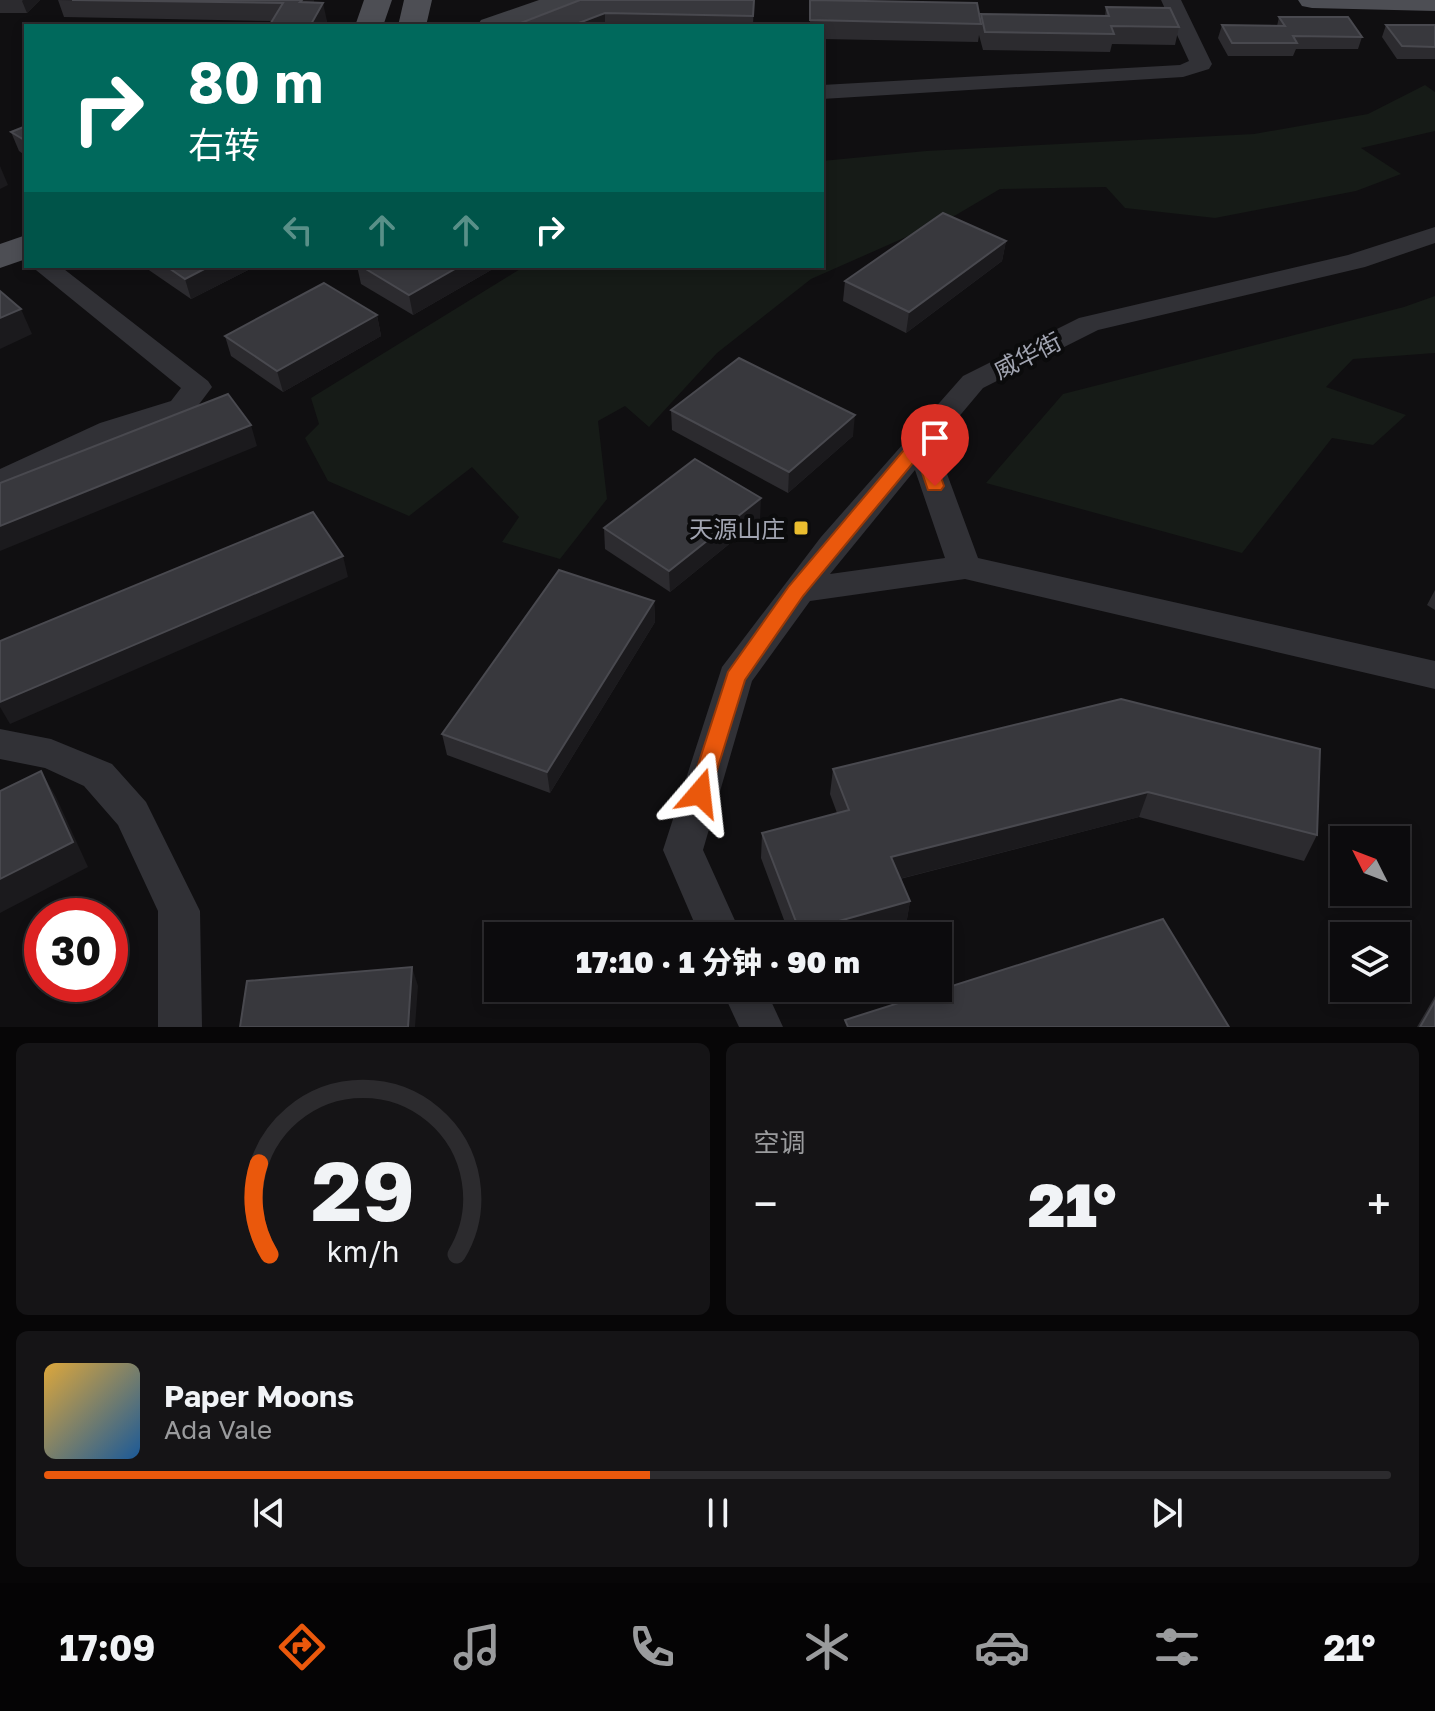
<!DOCTYPE html>
<html lang="zh">
<meta charset="utf-8">
<style>
:root{--surface:#0c0b0d;--page:#151416;--text:#f1f3f6;--muted:#9a9b9d;--line:#2c2b2e;--accent:#ea580c}
body{margin:0;font-family:"Golos Text","Noto Sans SC",sans-serif;background:var(--page);color:var(--text);height:100vh;display:flex;flex-direction:column;font-size:30px;white-space:nowrap}
*{box-sizing:border-box;margin:0}
p{font-size:26px;color:var(--muted)}
.icon{flex:none;width:44px;height:44px;fill:none;stroke:currentColor;stroke-width:2;stroke-linecap:round;stroke-linejoin:round}
.map{position:relative;height:1027px;overflow:hidden}
.drawer{display:flex;flex-direction:column;gap:16px;padding:16px;background:#070607;flex:1}
.drawer>*{flex:none}
.hud{position:absolute;left:24px;top:24px;width:800px;height:244px;border-radius:0px;box-shadow:0 4px 12px #0003,0 0 0 2px var(--line);background:#00695c;color:#fff;overflow:hidden}
.needle{width:52px;rotate:312deg}
.buttons{position:absolute;left:1330px;top:826px;display:grid;gap:16px}
.buttons a{display:grid;place-items:center;width:80px;height:80px;border-radius:0px;background:var(--surface);box-shadow:0 4px 12px #0003,0 0 0 2px var(--line);font-size:40px}
.speed{position:absolute;left:24px;top:898px;display:flex;gap:16px;font-size:40px;font-weight:700;text-align:center}
.speed>*{display:grid;place-content:center;width:104px;height:104px;border-radius:50%;background:var(--surface);box-shadow:0 4px 12px #0003,0 0 0 2px var(--line);line-height:1}
.speed .limit{border:12px solid #d22;background:#fff;color:#111}
.pin{position:absolute;display:grid;place-items:center;width:68px;height:68px;color:#fff;margin:-82px -34px;border-radius:50% 50% 50% 0;rotate:-45deg;box-shadow:0 0 8px #0007}
.pin .icon{rotate:45deg}
.me{position:absolute;width:88px;margin:-44px;rotate:17deg;stroke-linejoin:round;filter:drop-shadow(0 0 6px #0008)}
.turn{display:flex;align-items:center;gap:28px;height:168px;padding:0 32px;font-size:36px}
.turn .icon{width:104px;height:104px;stroke-width:2.5}
.turn b{display:block;font-size:56px;line-height:68px}
.lanes{display:flex;align-items:center;height:76px;padding:0 32px;background:#0003;justify-content:center;gap:40px;direction:ltr}
.lanes .off{opacity:.35}
.big{font-size:60px;font-weight:800;line-height:1.1}
.drawer .tile{flex:1;display:flex;flex-direction:column;justify-content:center;gap:12px;min-width:0;padding:0 28px;border-radius:12px;background:var(--page)}
.drawer .dial{align-items:center;gap:0}
.dial svg{height:208px;overflow:visible;fill:none;stroke:var(--line);stroke-width:7;stroke-linecap:round;text-anchor:middle}
.dial text{fill:var(--text);stroke:none}
.song{display:flex;align-items:center;gap:24px}
.cover{width:96px;height:96px;border-radius:12px;background:linear-gradient(135deg,hsl(40 70% 55%),hsl(210 70% 35%))}
.played{height:8px;border-radius:4px;background:linear-gradient(90deg,var(--accent) 45%,var(--line) 45%)}
.keys{display:flex;justify-content:space-around;direction:ltr}
.heat{display:flex;justify-content:space-between;align-items:center;font-size:44px;direction:ltr}
.drawer .tiles{flex:1;display:grid;gap:16px;grid-template-columns:1fr 1fr}
.tile:last-child{grid-column:span 2}
.trip{position:absolute;left:484px;top:922px;width:468px;height:80px;border-radius:0px;background:var(--surface);box-shadow:0 4px 12px #0003,0 0 0 2px var(--line);font-weight:800;line-height:80px;text-align:center}
.dock{display:flex;height:128px;justify-content:space-around;align-items:center;background:#050405;color:var(--muted)}
.dock .icon{width:56px;height:56px}
.dock .selected{color:var(--accent)}
.dock b{font-size:36px;color:var(--text)}
.map>svg:first-child{display:block}
.green{fill:#161b17}
.lines{fill:none;stroke-linecap:round;stroke-linejoin:round}
.street{fill:#313136;fill-rule:evenodd}
.secondary{fill:#3f4045;fill-rule:evenodd}
.primary{fill:#4d4e54;fill-rule:evenodd}
.wall{fill:#2c2b2f}
.shaded-wall{fill:#1b1a1d}
.building{fill:#38383d;stroke:#49494f;stroke-width:2}
.route{fill:#ea580c;stroke:#983908;stroke-width:2}
.poi-dot{fill:#eabd2f;stroke:#0b0b0c;stroke-width:3}
.labels{text-anchor:middle;dominant-baseline:central;stroke-width:8;stroke-linejoin:round;paint-order:stroke}
.street-label{font-size:24px;fill:#a1a4b1;stroke:#0b0b0c}
.poi-label{font-size:24px;fill:#a1a4b1;stroke:#0b0b0c;text-anchor:end}
</style>
<div class="map">
<svg width="1435" height="1027" viewBox="0 0 1435 1027">
<rect width="100%" height="100%" fill="#100f11"/>
<g class="green">
<path d="M1425,85L1435,92V131L1361,148L1401,174L1356,191L1215,218L1125,208L1106,187L1000,189L956,215L811,279L717,353L649,427L625,406L598,421L607,499L560,559L502,542L519,517L472,467L409,516L328,481L305,438L319,424L311,398L525,266H822V161L926,151L1254,134L1368,114Z"/>
<path d="M1435,296V353L1353,359L1326,387L1406,415L1373,445L1332,438L1242,553L986,483L1063,394L1404,307Z"/>
</g>
<g class="lines">
<g class="street">
<path d="M1161,0H1181L1212,64L1209,69L1183,77L822,99V85L1180,65L1189,61Z"/>
<path d="M1435,227V243L1365,267L1098,330L983,388L936,444L978,558L1435,661V689L965,579L810,601L752,681L703,850L742,936H700L663,850L722,667L821,537L963,376L1079,318L1348,255ZM915,470L945,558L830,574Z"/>
<path d="M31,266H60L208,381L212,387L191,415L122,437L0,493V469L100,423L171,401L181,388Z"/>
<path d="M0,729L51,739L112,764L146,802L200,911L202,1027H158V911L118,825L84,786L45,768L0,759Z"/>
<path d="M721,988H765L783,1027H739Z"/>
</g>
<path class="secondary" d="M539,0H584L580,6L516,26H477L481,20Z"/>
<g class="primary">
<path d="M364,0H392L383,26H355Z"/>
<path d="M404,0H432L426,26H398Z"/>
<path d="M1298,0H1435V11L1312,8L1302,6Z"/>
<path d="M26,235V259L0,268V244Z"/>
</g>
</g>
<g class="wall">
<path d="M0,0H40L27,13H0Z"/>
<path d="M58,0L314,3L327,21L324,26H269L273,21L64,17Z"/>
<path d="M580,0H754L753,26H513Z"/>
<path d="M810,0L980,21L981,14L1105,16L1106,7L1179,27L1175,45L1112,44L1110,52L983,50L979,35L978,42L822,39V26H810Z"/>
<path d="M1279,17L1362,37L1358,49H1296L1293,56H1228L1218,38L1222,25L1277,26Z"/>
<path d="M1386,25H1435V59H1397L1382,37Z"/>
<path d="M26,126V156L19,151L11,132Z"/>
<path d="M1006,241L1002,261L906,333L843,301L845,281Z"/>
<path d="M143,266H256L191,299Z"/>
<path d="M357,266H498L413,315L361,284Z"/>
<path d="M377,315L381,336L283,392L231,356L225,336Z"/>
<path d="M671,410L853,436L788,493L672,430Z"/>
<path d="M760,519L670,592L605,549L604,528Z"/>
<path d="M1435,590V610L1427,605Z"/>
<path d="M654,601L655,622L550,793L447,755L442,734Z"/>
<path d="M1121,699L1317,835L1304,861L1139,817L900,879L910,901L906,925L869,936H790L761,858L762,833L837,813L830,794L833,769Z"/>
<path d="M1435,996V1027H1417Z"/>
</g>
<g class="shaded-wall">
<path d="M23,0H40L27,13L22,1Z"/>
<path d="M302,0H314V2H300Z"/>
<path d="M323,3L327,21L324,26H310Z"/>
<path d="M605,13V26H571Z"/>
<path d="M0,166L8,185L0,189Z"/>
<path d="M1006,241L1002,261L906,333L909,312Z"/>
<path d="M210,266H256L191,299L185,279Z"/>
<path d="M460,266H498L413,315L409,295Z"/>
<path d="M21,309L32,334L0,349V318Z"/>
<path d="M377,315L381,336L283,392L277,371Z"/>
<path d="M855,415L853,436L788,493L789,472Z"/>
<path d="M251,425L257,446L0,551V526Z"/>
<path d="M761,498L760,519L670,592L669,571Z"/>
<path d="M343,556L348,577L10,724L0,707V702Z"/>
<path d="M654,601L655,622L550,793L547,772Z"/>
<path d="M41,771L56,797L88,867L0,913V879Z"/>
<path d="M1148,792L1139,817L887,882L891,857Z"/>
<path d="M910,901L906,925L869,936H799L800,932Z"/>
<path d="M412,967L418,986L415,1027H408Z"/>
</g>
<g class="building">
<path d="M72,0H302L300,2L323,3L310,26H269L283,3Z"/>
<path d="M580,0H754L753,16L605,13L571,26H513Z"/>
<path d="M810,0L977,3L981,24L810,20Z"/>
<path d="M1106,7L1170,8L1179,27L1111,26L1114,34L985,32L981,14L1109,16Z"/>
<path d="M1279,17H1348L1362,37L1293,36L1297,43H1232L1222,25L1285,26Z"/>
<path d="M1386,25H1435V47L1402,46Z"/>
<path d="M26,126V141L11,132Z"/>
<path d="M943,213L1006,241L909,312L845,281Z"/>
<path d="M166,266H210L185,279Z"/>
<path d="M361,266H460L409,295Z"/>
<path d="M324,283L377,315L277,371L225,336Z"/>
<path d="M0,291L21,309L0,318Z"/>
<path d="M739,358L855,415L789,472L671,410Z"/>
<path d="M228,394L251,425L0,526V483Z"/>
<path d="M695,459L761,498L669,571L604,528Z"/>
<path d="M313,512L343,556L0,702V641Z"/>
<path d="M559,570L654,601L547,772L442,734Z"/>
<path d="M1121,699L1320,749L1317,835L1148,792L891,857L910,901L800,932L762,833L849,810L833,769Z"/>
<path d="M41,771L73,842L0,879V791Z"/>
<path d="M1163,919L1229,1027H848L845,1020Z"/>
<path d="M412,967L408,1027H240L247,981Z"/>
<path d="M1435,1001V1027H1420Z"/>
</g>
<path class="route" d="M920,436L929,442L944,486L941,490H928L917,458L803,596L745,680L708,799L700,802L693,799L689,793L728,672L789,586L914,438Z"/>
<rect class="poi-dot" x="793" y="520" width="16" height="16" rx="4"/>
<g class="labels">
<g class="street-label">
<text transform="translate(1027 355) rotate(-27)">威华街</text>
</g>
<g class="poi-label">
<text x="785" y="528">天源山庄</text>
</g>
</g>
</svg>
<div class="buttons">
<a><svg class="needle" viewBox="-14 -14 28 28"><path d="M0-13l5 13h-10z" fill="#e53935"/><path d="M0 13l5-13h-10z" fill="#9a9b9d"/></svg></a>
<a><svg class="icon" aria-label="layers" viewBox="0 0 24 24"><path d="M12 4l9 5-9 5-9-5zM3 14l9 5 9-5"/></svg></a>
</div>
<div class="speed"><div class="limit">30</div></div>
<div class="pin" style="left:935px;top:486px;background:#d93025"><svg class="icon" aria-label="arrive" viewBox="0 0 24 24"><path d="M6 21V4h12l-3 4 3 4H6"/></svg></div>
<svg class="me" style="left:700px;top:793px" viewBox="-20 -20 40 40"><path d="M0-17L14 15 0 8-14 15z" fill="#ea580c" stroke="#fff" stroke-width="4"/></svg>
<div class="trip">17:10 · 1 分钟 · 90 m</div>
<div class="hud">
<div class="turn"><svg class="icon" aria-label="right" viewBox="0 0 24 24"><path d="M7 20v-9h11M14 6l5 5-5 5"/></svg><div><b>80 m</b>右转</div></div>
<div class="lanes"><svg class="icon off" aria-label="left" viewBox="0 0 24 24"><path d="M17 20v-9H6M10 6l-5 5 5 5"/></svg><svg class="icon off" aria-label="ahead" viewBox="0 0 24 24"><path d="M12 20V5M6 11l6-6 6 6"/></svg><svg class="icon off" aria-label="ahead" viewBox="0 0 24 24"><path d="M12 20V5M6 11l6-6 6 6"/></svg><svg class="icon" aria-label="right" viewBox="0 0 24 24"><path d="M7 20v-9h11M14 6l5 5-5 5"/></svg></div>
</div>
</div>
<section class="drawer">
<div class="tiles">
<div class="tile dial"><svg viewBox="0 0 100 80">
<path d="M14 69A42 42 0 1 1 86 69"/>
<path d="M14 69A42 42 0 0 1 10 34" stroke="#ea580c"/>
<text x="50" y="56" font-size="32" font-weight="700">29</text>
<text x="50" y="72" font-size="11">km/h</text>
</svg></div>
<div class="tile"><p>空调</p>
<div class="heat"><a>−</a><b class="big">21°</b><a>+</a></div>
</div>
<div class="tile">
<div class="song"><i class="cover"></i><div><b>Paper Moons</b><p>Ada Vale</p></div></div>
<div class="played"></div>
<div class="keys"><svg class="icon" aria-label="previous" viewBox="0 0 24 24"><path d="M18 5L8 12l10 7zM5 5v14"/></svg><svg class="icon" aria-label="pause" viewBox="0 0 24 24"><path d="M8 5v14M16 5v14"/></svg><svg class="icon" aria-label="next" viewBox="0 0 24 24"><path d="M6 5l10 7-10 7zM19 5v14"/></svg></div>
</div>
</div>
</section>
<nav class="dock">
<b>17:09</b>
<svg class="icon selected" aria-label="directions" viewBox="0 0 24 24"><path d="M12 3l9 9-9 9-9-9zM9 14v-3h6M13 9l2 2-2 2"/></svg>
<svg class="icon" aria-label="music" viewBox="0 0 24 24"><path d="M9 18V5l10-2v13"/><circle cx="6" cy="18" r="3"/><circle cx="16" cy="16" r="3"/></svg>
<svg class="icon" aria-label="phone" viewBox="0 0 24 24"><path d="M5 4h4l2 5-3 2q2 4 5 5l2-3 5 2v4C11 20 4 13 5 4z"/></svg>
<svg class="icon" aria-label="climate" viewBox="0 0 24 24"><path d="M12 3v18M4 7l16 10M4 17L20 7"/></svg>
<svg class="icon" aria-label="car" viewBox="0 0 24 24"><path d="M5 17H2v-5l4-1 3-4h7l3 4 3 1v5h-3M9 17h6M6 11h13"/><circle cx="7" cy="17" r="2"/><circle cx="17" cy="17" r="2"/></svg>
<svg class="icon" aria-label="filters" viewBox="0 0 24 24"><path d="M4 7h16M4 17h16"/><circle cx="9" cy="7" r="2"/><circle cx="15" cy="17" r="2"/></svg>
<b>21°</b>
</nav>
